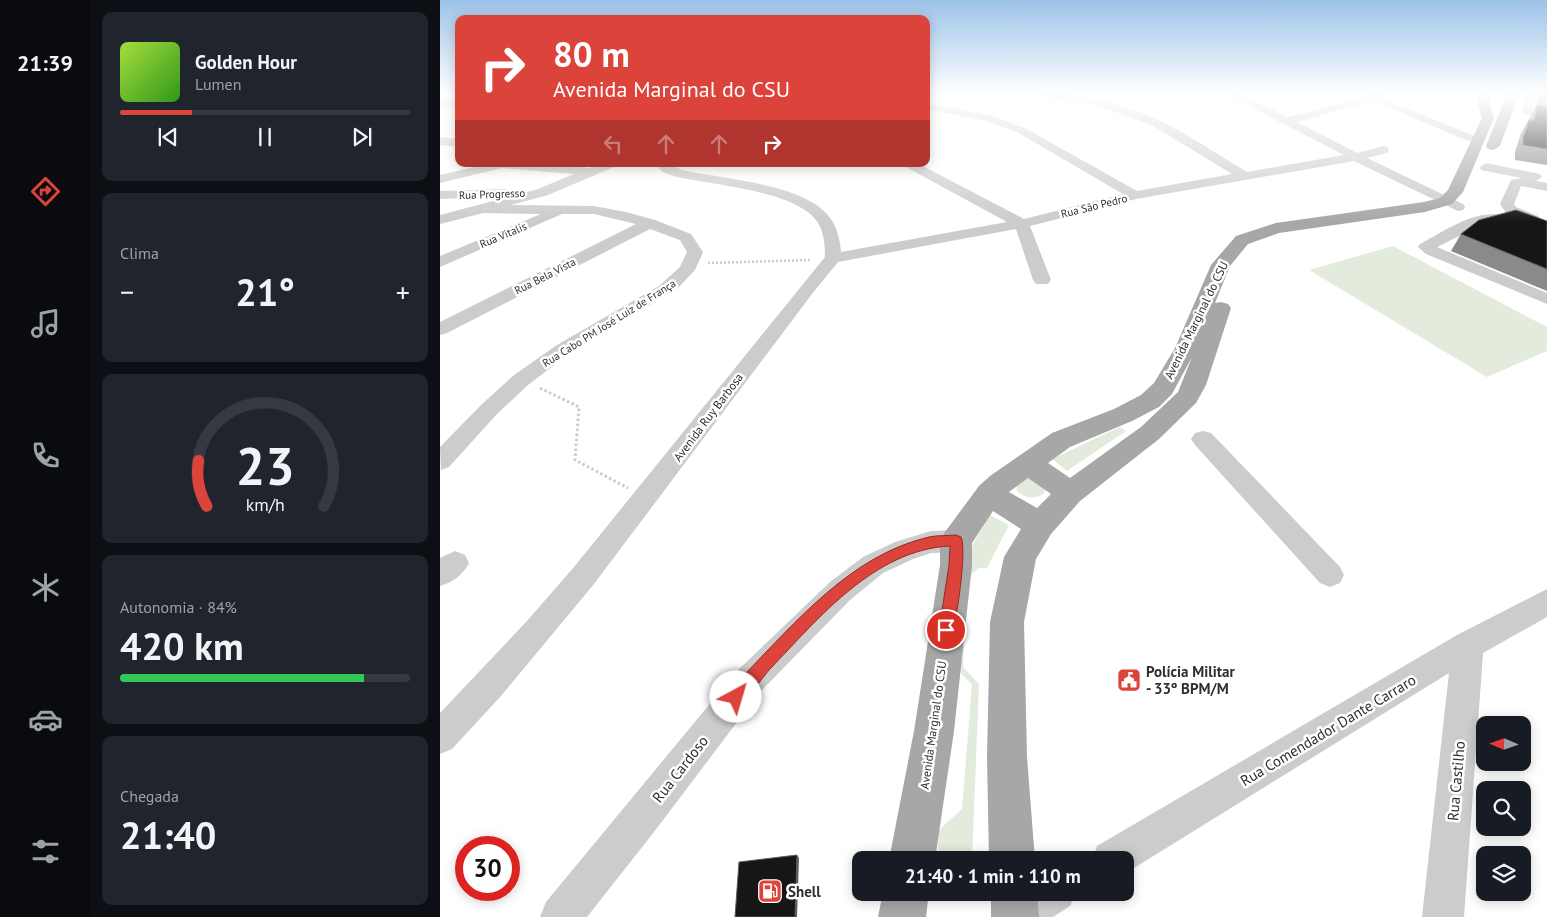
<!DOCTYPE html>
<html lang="pt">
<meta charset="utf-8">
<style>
:root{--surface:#171b24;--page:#20242c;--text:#f1f3f6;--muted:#9ea1a6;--line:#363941;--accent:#dc433b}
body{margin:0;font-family:"PT Sans",sans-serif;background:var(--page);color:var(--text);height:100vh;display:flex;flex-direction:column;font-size:19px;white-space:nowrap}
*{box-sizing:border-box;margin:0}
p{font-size:16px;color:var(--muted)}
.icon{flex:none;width:28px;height:28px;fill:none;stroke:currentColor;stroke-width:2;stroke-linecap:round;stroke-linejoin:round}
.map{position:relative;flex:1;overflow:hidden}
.side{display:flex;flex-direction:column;gap:12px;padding:12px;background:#0d0f14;width:350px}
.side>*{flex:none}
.guide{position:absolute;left:15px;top:15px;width:475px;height:152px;border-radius:10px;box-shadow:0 2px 12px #0003;background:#dc433b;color:#fff;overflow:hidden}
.needle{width:32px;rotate:272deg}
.buttons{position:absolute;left:1036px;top:716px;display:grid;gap:10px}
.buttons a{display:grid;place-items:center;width:55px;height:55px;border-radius:10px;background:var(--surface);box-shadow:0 2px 12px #0003;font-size:25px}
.speed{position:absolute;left:15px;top:836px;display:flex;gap:10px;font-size:25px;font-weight:700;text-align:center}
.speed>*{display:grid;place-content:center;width:65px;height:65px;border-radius:50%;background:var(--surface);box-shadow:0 2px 12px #0003;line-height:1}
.speed .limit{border:8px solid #d22;background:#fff;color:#111}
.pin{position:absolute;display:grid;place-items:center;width:42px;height:42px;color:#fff;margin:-21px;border:2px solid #fff;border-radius:50%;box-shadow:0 1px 5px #0007}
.me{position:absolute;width:55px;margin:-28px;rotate:39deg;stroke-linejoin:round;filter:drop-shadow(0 0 4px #0008)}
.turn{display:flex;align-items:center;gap:18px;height:105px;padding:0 15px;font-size:22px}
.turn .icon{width:65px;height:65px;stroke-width:2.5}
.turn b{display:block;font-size:35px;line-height:42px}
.lanes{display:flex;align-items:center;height:48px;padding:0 15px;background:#0003;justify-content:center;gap:25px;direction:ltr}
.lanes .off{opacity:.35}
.big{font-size:38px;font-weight:700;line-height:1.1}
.side .tile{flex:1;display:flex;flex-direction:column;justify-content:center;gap:8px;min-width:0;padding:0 18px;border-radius:10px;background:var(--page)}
.side .dial{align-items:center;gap:0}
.dial svg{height:130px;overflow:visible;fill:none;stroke:var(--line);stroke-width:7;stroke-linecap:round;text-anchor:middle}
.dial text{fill:var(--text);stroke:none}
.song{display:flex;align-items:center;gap:15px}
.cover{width:60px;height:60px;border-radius:8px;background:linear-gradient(135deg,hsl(80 70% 55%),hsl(110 70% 35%))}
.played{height:5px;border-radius:2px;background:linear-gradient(90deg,var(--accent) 25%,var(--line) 25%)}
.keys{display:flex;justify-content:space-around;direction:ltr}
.heat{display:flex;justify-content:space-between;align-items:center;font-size:28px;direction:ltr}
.charge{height:8px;border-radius:4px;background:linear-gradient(90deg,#34c759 84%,var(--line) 0)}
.trip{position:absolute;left:412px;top:851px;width:282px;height:50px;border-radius:10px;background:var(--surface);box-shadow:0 2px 12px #0003;font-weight:700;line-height:50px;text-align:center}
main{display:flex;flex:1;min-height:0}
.menu{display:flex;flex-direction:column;width:90px;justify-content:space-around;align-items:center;background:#090b0e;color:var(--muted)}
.menu .icon{width:35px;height:35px}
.menu .active{color:var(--accent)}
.menu b{font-size:22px;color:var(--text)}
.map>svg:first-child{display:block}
.green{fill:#e3ebdd}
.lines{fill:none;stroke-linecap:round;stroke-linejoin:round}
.path-far1{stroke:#ccc;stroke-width:2.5;stroke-dasharray:2 2;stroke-linecap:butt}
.path{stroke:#ccc;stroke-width:3;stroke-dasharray:2.5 2.5;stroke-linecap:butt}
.minor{fill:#ccc;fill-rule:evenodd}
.major{fill:#a7a7a7;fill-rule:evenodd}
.wall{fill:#8a8a8a}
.shaded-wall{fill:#5c5c5c}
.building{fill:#161616;stroke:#5c5c5c}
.route{fill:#dc433b;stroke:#8f2c26}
.labels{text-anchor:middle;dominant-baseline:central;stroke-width:5;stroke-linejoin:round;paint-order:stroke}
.far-street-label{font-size:11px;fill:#2f2f2f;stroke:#fff}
.street-label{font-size:12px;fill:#2f2f2f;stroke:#fff}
.near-poi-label{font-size:15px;font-weight:bold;fill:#2f2f2f;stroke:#fff;text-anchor:start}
.near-street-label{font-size:15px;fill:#2f2f2f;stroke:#fff}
</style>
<main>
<nav class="menu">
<b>21:39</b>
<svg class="icon active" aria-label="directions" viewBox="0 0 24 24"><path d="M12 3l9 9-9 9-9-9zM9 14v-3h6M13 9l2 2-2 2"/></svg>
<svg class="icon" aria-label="music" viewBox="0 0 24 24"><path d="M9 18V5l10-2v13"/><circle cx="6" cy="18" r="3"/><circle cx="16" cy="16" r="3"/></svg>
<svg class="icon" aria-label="phone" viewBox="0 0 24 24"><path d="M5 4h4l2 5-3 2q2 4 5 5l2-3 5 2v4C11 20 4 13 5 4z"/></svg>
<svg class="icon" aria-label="climate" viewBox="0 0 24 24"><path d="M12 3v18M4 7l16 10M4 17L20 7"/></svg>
<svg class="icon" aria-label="car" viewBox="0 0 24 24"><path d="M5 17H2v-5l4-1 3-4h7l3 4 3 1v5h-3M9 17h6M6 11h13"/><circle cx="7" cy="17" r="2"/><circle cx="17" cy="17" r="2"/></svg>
<svg class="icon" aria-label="filters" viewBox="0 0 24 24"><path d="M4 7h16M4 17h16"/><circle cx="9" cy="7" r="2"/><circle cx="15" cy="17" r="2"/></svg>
</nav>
<section class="side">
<div class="tile">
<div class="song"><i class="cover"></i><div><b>Golden Hour</b><p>Lumen</p></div></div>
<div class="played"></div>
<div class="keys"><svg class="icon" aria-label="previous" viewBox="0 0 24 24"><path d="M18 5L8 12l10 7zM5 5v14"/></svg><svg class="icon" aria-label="pause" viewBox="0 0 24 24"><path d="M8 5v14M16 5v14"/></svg><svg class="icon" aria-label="next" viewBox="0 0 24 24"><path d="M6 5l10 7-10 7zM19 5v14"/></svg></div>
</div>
<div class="tile"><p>Clima</p>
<div class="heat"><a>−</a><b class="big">21°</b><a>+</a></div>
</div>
<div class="tile dial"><svg viewBox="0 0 100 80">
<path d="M14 69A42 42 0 1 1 86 69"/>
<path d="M14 69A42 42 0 0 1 9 41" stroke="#dc433b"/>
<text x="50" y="56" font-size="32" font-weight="700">23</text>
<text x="50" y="72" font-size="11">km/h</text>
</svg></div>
<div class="tile"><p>Autonomia · 84%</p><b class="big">420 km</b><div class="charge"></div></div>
<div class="tile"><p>Chegada</p><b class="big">21:40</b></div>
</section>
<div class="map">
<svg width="1107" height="917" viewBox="0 0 1107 917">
<rect width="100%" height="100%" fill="#fff"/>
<g class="green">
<path d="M953,246L1107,327V351L1047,377L869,270Z"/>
<path d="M680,427L686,431L627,471L612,459Z"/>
<path d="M585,476L605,489L604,494C594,499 586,499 577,491L576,481Z"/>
<path d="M550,515L569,525L547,568H539L528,577L523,667L539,684L532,860H497L499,830L522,809L532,685L513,664L521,582L533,544Z"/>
</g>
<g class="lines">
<path class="path-far1" d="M268,263L371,260"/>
<path class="path" d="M100,388L139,407L135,460L188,488"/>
<g class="minor">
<path d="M596,94C632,89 685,105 718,120C747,133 778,155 807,172L904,155L790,96L789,94H801L848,117L925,97L921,94H949L943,98L1041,139L1043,141L1041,143H1033L933,101L857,122L917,153L943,146L947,147L949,150L947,153L927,158L1023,204L1025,207L1023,210L1018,211L914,161L696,199L590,226L611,280L608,284H596L593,280L576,229L398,262L372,294L154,584L61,696L12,749L0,754V713L87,621L134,567L385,257C385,245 384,230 376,220C353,190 270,185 233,176L223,172L215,164H229L242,170C282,179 357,183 386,213C396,223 400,238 401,252L567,222L466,167L464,164H479L584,219L683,194L577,132L546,121L486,109V103L553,116L585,128L697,191L792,174L710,124L651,104L601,97Z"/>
<path d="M1087,94H1097L1092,111L1107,115V121L1083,114L1082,112Z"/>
<path d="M19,99V105L0,107V101Z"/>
<path d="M0,137L19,139V147L0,145Z"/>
<path d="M1046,163L1100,174L1102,177L1096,181L1107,183V191L1081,186L1074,204L1076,207L1098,216L1100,219L1098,222L1093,223L1107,229V239L1063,223L1050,221L997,247L1107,293V304L986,254L978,247L980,244C1012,227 1038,206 1075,217L1066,213L1060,204L1071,180L1082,178L1041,170L1040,167Z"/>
<path d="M48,164H100L149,168L160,164H176L174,167L108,195L71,205L154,206L186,212L215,220L251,234L263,252L255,270L239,287L130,353L88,385L57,414L9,467L1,470L0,447L42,404L74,375L117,345L219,286L240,267L247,252L240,240L210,229L7,333L0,335V322L196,224L154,214H122L0,267V256L101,214L43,213L0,224V215L98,189L134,174L62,168L0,183V175Z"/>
<path d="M66,189L73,193L71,196L0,199V191Z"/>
<path d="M763,431L771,433L900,567L904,575L900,583L890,587L880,583L755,445L751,439L755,433Z"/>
<path d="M516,530L525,533L529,541L525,549L516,552L491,553L473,559L443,573L410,600L319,693L214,832L147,917H100L106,902L297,671L390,582L423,557L455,542L491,531Z"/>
<path d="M15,551L25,555L29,563C23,575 13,582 0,586V558Z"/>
<path d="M1107,589V617L1043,653L1024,917H982L1009,673L686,873V860H652L657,846L1017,635Z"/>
<path d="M578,892H636L630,906L613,917H555L561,902Z"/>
</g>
<g class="major">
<path d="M1040,94H1052L1049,102L1054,118L1023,192L1012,204L985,212L839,233L808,244L790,266L775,303L781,302L788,304L791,308L766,385L756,403L719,439L640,501L611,534L596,559L584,622L587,757L595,860H549L547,757L550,622L564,557L581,529L553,511L532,543V565L514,731L495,860H449L474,731L500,565V541L505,532L539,486L550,476L612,433L674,409L701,395L714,383L735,348L771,265L796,236L836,223L984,202L1000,198L1008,190L1042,118L1037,102ZM752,357L738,392L701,427L630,478L608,463L630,447L692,421L719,407L732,394ZM588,478L611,494L597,508L569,492Z"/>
<path d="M1067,94H1079L1060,146L1053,150L1048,149L1046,146Z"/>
<path d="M443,892H489L486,917H438Z"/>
<path d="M551,892H597L599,917H551Z"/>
</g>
</g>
<g class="wall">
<path d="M1100,94H1107V165L1075,160V152L1081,133L1095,108Z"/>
<path d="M1107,221V291L1011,251L1021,234Z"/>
</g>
<path class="shaded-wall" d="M357,855L359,858L357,917H355Z"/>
<g class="building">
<path d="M1103,94H1107V98L1102,97Z"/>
<path d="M1097,105L1107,107V149L1083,145V138L1089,120H1094Z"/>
<path d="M1076,210L1107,221V269L1021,234L1039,220Z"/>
<path d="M357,855L355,917H295L299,862Z"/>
</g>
<linearGradient id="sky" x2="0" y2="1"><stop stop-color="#9cc3e9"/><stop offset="0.42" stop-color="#fff"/><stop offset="1" stop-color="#fff" stop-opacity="0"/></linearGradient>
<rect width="1107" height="222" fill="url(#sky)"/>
<path class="route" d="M516,535L521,537C527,549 517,622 511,635L506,637L501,635L499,630L509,565L510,546C434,550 379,618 330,669C321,679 307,701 296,705L290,703L288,697L302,677C356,622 411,555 489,537C498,535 507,536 516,535Z"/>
<defs>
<g id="civic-square" transform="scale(1.25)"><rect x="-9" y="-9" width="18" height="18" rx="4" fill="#dc433b" stroke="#fff"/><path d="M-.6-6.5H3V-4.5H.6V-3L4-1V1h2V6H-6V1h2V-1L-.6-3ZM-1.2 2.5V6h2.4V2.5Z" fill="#fff"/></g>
<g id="fuel-square" transform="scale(1.25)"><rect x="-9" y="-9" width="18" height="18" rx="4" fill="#dc433b" stroke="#fff"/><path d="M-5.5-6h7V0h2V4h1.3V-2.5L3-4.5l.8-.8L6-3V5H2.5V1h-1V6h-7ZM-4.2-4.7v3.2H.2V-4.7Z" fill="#fff"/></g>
</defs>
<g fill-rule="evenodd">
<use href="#civic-square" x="689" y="680"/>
<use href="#fuel-square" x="330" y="891"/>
</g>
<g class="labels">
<g class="far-street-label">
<text transform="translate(52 194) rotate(-2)">Rua Progresso</text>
<text transform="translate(654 206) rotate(-14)">Rua São Pedro</text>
<text transform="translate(63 235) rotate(-23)">Rua Vitalis</text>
<text transform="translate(105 276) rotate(-27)">Rua Bela Vista</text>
<text transform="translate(169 323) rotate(-32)">Rua Cabo PM José Luíz de França</text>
</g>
<g class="street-label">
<text transform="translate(756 320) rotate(-64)">Avenida Marginal do CSU</text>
<text transform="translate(268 417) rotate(-53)">Avenida Ruy Barbosa</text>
<text transform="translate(493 725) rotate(-82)">Avenida Marginal do CSU</text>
</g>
<g class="near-poi-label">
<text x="706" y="671">Polícia Militar<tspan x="706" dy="17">- 33º BPM/M</tspan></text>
<text x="348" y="891">Shell</text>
</g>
<g class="near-street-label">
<text transform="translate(888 730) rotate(-31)">Rua Comendador Dante Carraro</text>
<text transform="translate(240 769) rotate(-52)">Rua Cardoso</text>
<text transform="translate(1016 781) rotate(-85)">Rua Castilho</text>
</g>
</g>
</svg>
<div class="buttons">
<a><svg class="needle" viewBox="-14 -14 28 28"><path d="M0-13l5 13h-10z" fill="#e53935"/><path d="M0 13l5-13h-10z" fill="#9ea1a6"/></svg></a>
<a><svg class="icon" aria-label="search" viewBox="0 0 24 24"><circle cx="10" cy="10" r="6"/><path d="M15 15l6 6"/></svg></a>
<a><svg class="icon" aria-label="layers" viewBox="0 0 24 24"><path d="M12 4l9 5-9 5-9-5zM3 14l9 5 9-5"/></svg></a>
</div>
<div class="speed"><div class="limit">30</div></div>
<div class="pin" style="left:506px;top:630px;background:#d93025"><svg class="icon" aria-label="arrive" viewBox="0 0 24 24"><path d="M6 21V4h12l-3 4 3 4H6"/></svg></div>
<svg class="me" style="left:296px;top:697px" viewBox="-20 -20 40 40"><circle r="19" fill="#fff"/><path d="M0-13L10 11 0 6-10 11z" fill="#dc433b"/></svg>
<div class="trip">21:40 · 1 min · 110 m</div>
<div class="guide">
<div class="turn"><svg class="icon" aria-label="right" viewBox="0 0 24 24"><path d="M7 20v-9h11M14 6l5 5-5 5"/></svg><div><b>80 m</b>Avenida Marginal do CSU</div></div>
<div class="lanes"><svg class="icon off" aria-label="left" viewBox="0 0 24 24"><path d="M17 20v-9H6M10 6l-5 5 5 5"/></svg><svg class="icon off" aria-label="ahead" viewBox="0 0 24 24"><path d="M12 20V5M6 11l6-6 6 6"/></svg><svg class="icon off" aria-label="ahead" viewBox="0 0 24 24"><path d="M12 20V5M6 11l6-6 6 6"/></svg><svg class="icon" aria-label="right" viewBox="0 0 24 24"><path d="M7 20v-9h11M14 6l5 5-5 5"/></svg></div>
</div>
</div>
</main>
